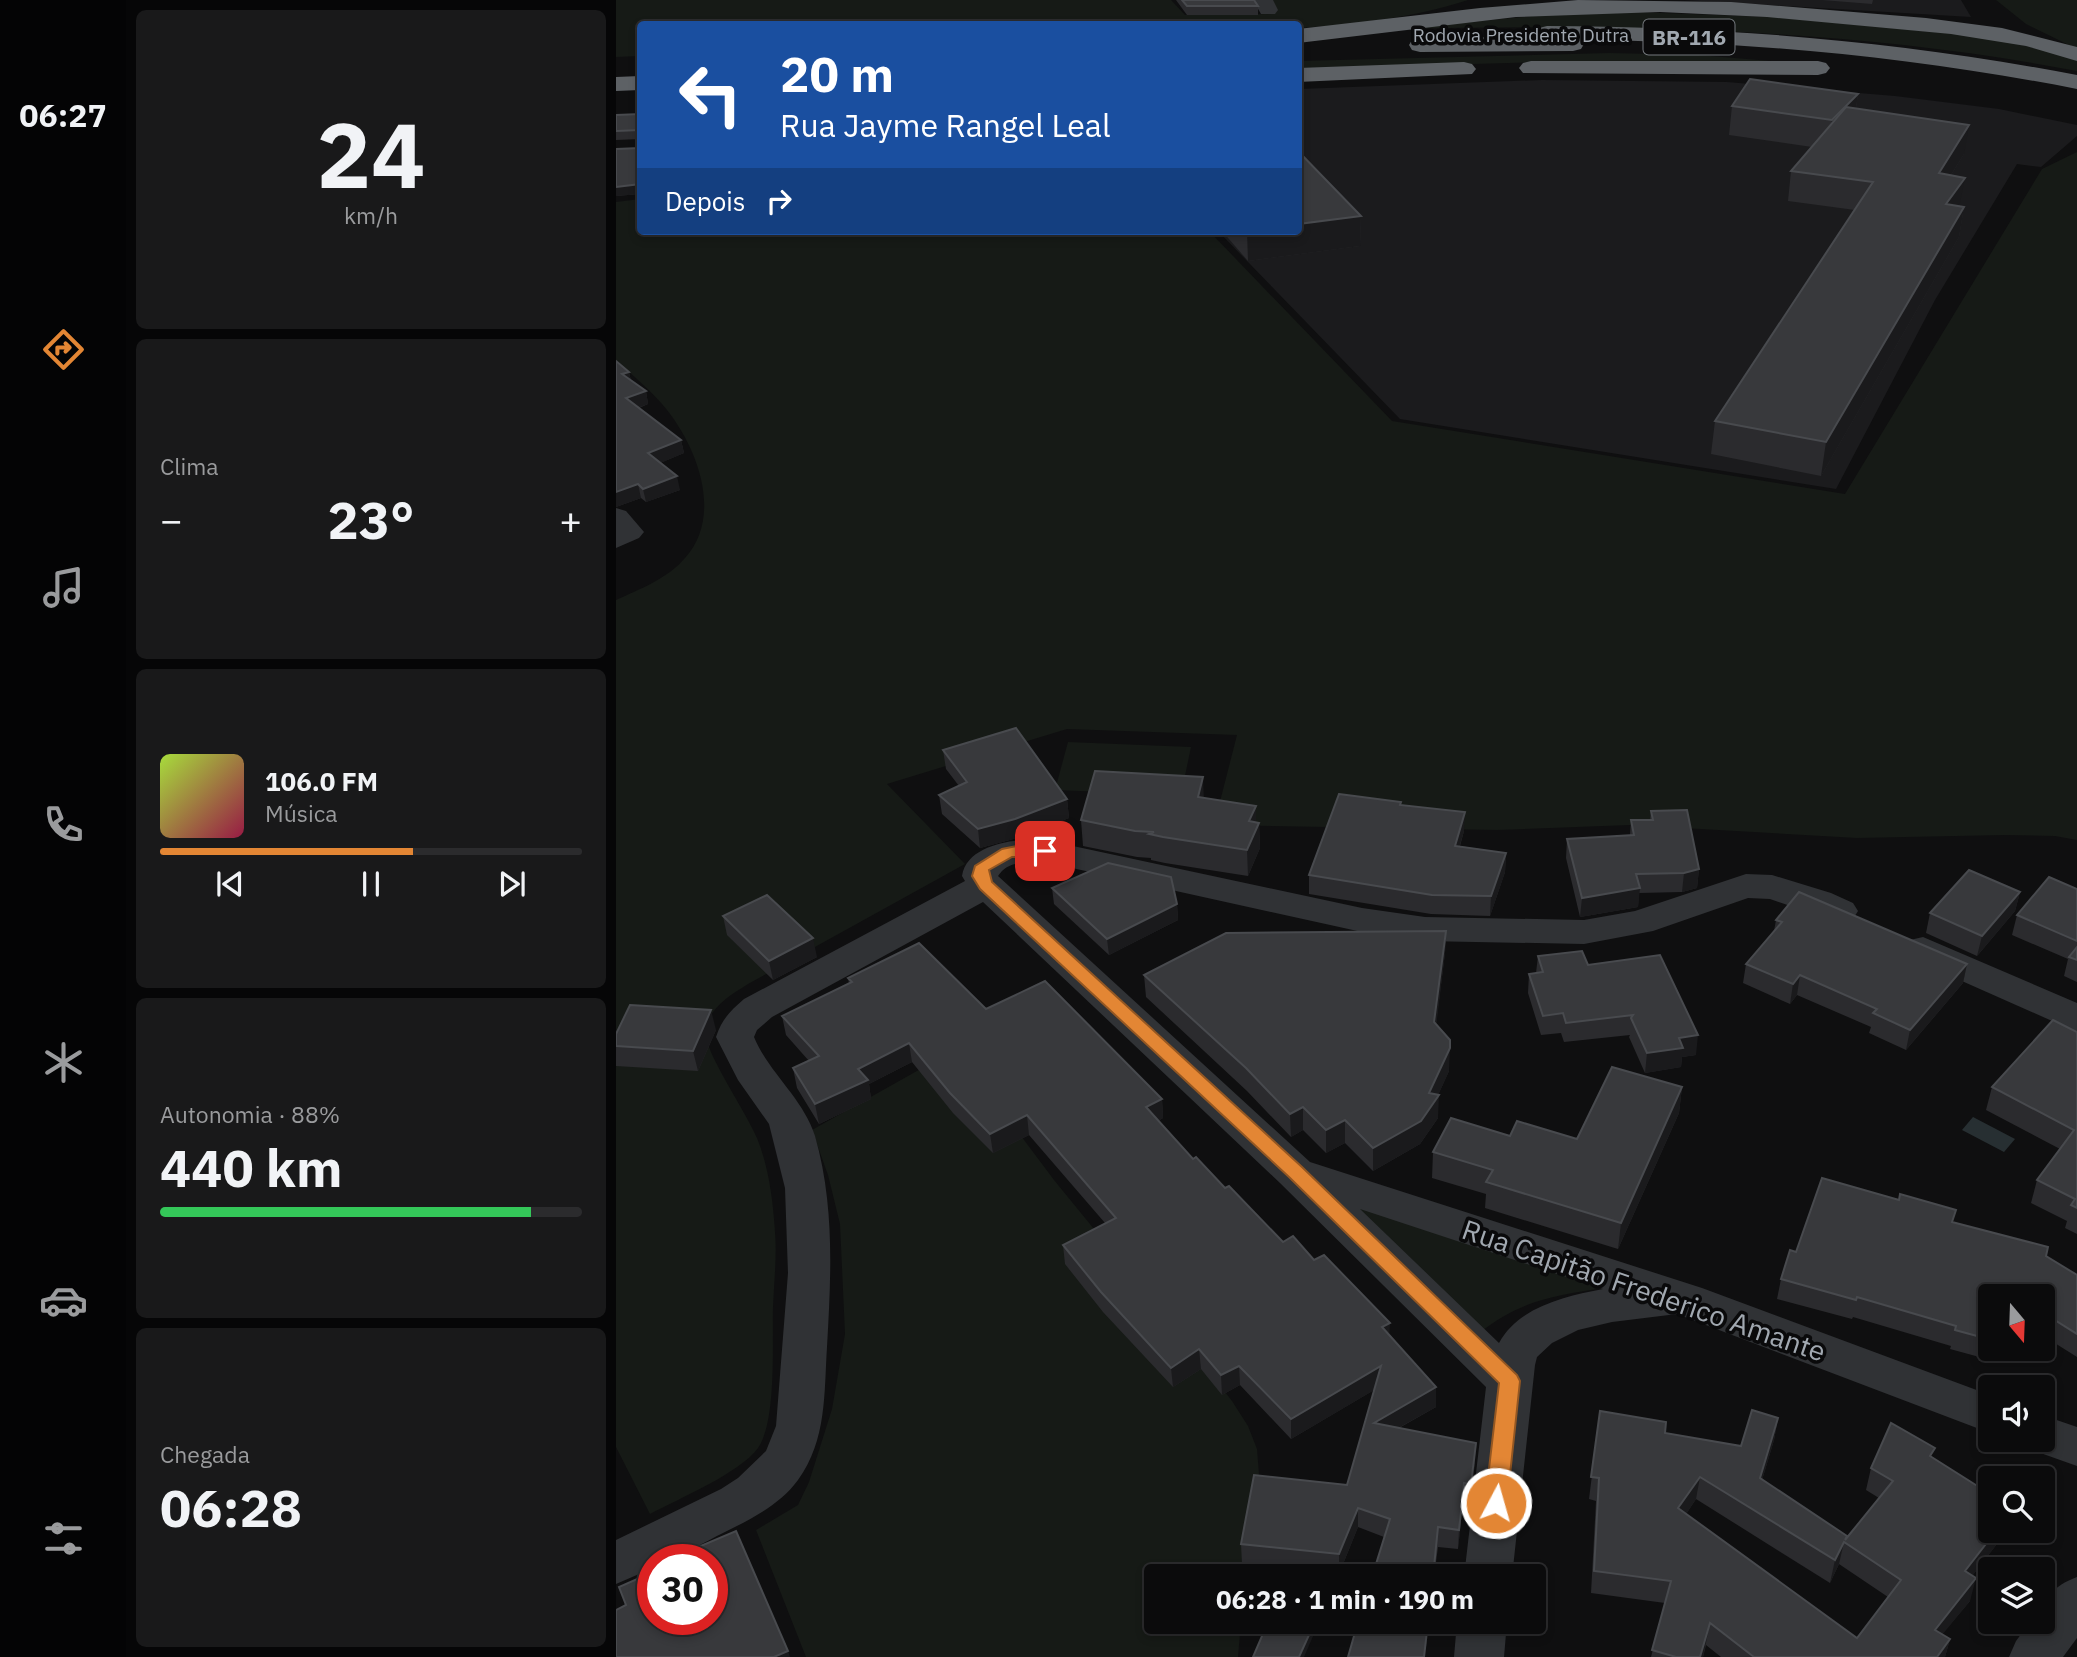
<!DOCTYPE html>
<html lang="pt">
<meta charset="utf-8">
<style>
:root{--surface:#0b0b0c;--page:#19191a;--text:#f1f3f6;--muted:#9a9b9d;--line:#2b2b2d;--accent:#e38634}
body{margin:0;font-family:"IBM Plex Sans",sans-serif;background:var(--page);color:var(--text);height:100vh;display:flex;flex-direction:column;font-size:26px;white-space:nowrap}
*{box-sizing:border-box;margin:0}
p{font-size:23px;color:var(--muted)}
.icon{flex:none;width:38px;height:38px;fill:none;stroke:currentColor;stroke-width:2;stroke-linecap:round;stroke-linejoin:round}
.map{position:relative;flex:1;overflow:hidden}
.panel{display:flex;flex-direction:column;gap:10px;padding:10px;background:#060607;width:490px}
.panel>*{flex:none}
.top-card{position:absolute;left:21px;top:21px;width:665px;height:214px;border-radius:7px;box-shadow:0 4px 10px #0003,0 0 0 2px var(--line);background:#1a4fa0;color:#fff;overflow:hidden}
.needle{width:46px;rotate:161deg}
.controls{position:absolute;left:1362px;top:1284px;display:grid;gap:14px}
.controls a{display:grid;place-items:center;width:77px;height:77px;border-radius:7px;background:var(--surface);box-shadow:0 4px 10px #0003,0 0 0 2px var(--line);font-size:35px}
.speed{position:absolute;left:21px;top:1544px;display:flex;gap:14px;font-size:35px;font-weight:700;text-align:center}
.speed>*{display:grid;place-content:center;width:91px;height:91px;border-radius:50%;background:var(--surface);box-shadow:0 4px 10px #0003,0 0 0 2px var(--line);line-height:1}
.speed .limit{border:10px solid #d22;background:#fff;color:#111}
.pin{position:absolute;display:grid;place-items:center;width:60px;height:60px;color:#fff;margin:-30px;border-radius:14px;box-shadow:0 4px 10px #0006}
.me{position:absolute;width:77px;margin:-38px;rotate:6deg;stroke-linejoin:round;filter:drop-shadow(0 0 5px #0008)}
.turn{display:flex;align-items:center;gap:24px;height:147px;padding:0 28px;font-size:32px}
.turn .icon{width:91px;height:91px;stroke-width:2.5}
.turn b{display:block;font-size:49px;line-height:60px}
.then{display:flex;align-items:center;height:66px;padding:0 28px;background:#0003;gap:14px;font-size:26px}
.big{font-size:52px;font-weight:800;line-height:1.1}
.panel .tile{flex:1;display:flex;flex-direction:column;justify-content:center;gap:10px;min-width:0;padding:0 24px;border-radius:10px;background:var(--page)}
.panel .dial{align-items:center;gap:0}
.dial b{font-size:91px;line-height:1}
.song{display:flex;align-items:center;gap:21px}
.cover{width:84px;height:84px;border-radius:10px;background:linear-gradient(135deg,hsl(80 70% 55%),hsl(340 70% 35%))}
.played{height:7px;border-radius:4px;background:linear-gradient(90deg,var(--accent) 60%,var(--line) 60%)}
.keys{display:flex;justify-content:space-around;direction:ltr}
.heat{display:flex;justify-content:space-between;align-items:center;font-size:38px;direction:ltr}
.charge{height:10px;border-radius:5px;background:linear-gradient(90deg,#34c759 88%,var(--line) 0)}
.trip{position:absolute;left:528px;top:1564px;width:402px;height:70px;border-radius:7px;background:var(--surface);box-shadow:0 4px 10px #0003,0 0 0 2px var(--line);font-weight:800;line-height:70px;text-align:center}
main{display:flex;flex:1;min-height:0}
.tab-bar{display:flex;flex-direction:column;width:126px;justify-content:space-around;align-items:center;background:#040405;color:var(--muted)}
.tab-bar .icon{width:49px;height:49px}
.tab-bar .selected{color:var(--accent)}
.tab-bar b{font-size:32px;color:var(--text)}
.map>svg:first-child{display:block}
.built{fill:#1b1b1d}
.green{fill:#161a16}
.water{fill:#272f32}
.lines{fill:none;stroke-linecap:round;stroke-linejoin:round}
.minor{fill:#303235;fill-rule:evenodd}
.highway{fill:#5d6165;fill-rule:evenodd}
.wall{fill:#2b2b2e;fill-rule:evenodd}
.shaded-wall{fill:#1a1a1c}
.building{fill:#38393c;stroke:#484a4e;stroke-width:2;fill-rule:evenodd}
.route{fill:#e38634;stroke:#945722;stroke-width:2}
.labels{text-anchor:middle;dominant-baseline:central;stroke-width:7;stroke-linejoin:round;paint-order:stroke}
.far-street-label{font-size:19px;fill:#a1a8b0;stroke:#0a0a0b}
.shield{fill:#0a0a0b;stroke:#74797e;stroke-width:2}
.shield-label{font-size:21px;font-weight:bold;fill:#a1a8b0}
.near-street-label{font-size:28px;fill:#a1a8b0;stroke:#0a0a0b}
</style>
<main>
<nav class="tab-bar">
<b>06:27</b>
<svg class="icon selected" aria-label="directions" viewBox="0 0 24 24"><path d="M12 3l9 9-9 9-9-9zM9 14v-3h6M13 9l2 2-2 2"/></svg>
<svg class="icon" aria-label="music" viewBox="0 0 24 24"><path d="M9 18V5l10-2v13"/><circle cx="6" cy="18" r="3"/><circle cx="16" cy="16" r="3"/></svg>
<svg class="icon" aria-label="phone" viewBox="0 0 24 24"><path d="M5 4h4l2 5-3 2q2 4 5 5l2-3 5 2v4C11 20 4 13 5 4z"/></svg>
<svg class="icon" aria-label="climate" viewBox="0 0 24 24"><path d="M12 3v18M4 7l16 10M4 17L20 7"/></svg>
<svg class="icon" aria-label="car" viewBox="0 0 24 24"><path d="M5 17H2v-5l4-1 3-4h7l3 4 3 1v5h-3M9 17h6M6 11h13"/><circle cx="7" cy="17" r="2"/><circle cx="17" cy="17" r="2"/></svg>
<svg class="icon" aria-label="filters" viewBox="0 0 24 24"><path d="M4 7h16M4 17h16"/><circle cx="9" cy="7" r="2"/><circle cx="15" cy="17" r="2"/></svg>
</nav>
<section class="panel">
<div class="tile dial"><b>24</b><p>km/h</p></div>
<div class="tile"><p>Clima</p>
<div class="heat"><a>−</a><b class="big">23°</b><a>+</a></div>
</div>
<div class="tile">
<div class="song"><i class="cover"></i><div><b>106.0 FM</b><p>Música</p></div></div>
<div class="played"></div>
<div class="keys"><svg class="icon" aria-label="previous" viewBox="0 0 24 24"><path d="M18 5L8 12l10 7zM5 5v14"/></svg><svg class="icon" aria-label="pause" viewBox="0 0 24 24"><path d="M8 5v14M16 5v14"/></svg><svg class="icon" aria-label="next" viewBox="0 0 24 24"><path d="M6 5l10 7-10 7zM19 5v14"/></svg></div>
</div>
<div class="tile"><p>Autonomia · 88%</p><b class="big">440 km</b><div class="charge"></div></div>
<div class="tile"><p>Chegada</p><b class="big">06:28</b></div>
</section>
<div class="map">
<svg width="1461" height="1657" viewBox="0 0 1461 1657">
<rect width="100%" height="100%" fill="#0f0f10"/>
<g class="built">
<path d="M1068,0H1345L1355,17Z"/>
<path d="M926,80L1111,82L1279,96L1383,109L1461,125V136L1425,167L1401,164L1319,300L1220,489L784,419L602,231H682L683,89Z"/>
</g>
<g class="green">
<path d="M0,0H555L569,15L656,14L651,0H852C796,18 741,24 683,28L682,24H24V56L0,57Z"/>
<path d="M1380,0H1461V49L1410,24Z"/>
<path d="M1018,12L1157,17L1372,37L1461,58V71C1237,28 1008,24 781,29L938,14Z"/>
<path d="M993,53L1083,55L1204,65L926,62L683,69L682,61Z"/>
<path d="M1461,152V840L1439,836L1389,835L1241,838L1014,825L881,830L598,825L621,735L451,729L271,784L349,864L132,984C112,997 91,1008 90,1034C89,1052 132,1115 141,1138C153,1168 157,1201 159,1232C161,1257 158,1282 157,1307C156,1342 161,1421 142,1448C124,1473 62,1499 34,1514L0,1447V600C24,589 51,579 69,558C107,516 82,449 51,410C36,391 17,376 0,360V202L24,199V231H593L776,421L1229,494L1426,169Z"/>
<path d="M452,742L575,747L565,795L439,790Z"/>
<path d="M340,1049L438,1180L567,1338L616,1401L632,1426L641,1449L643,1474L630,1577H541V1622H625L622,1657H190L140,1530L182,1505L193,1482L216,1409L229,1334L224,1224L212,1175L196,1130Z"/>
<path d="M725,1194L988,1288C937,1296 905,1300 863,1333Z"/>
</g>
<path class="water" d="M1357,1117L1399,1139L1388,1152L1346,1130Z"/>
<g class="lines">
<g class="minor">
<path d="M637,0H657L662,10L659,14H645Z"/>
<path d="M0,508L10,511L28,532L23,538L0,548Z"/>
<path d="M403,840H429L746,908L809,917L968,920L1019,911L1130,874L1156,875L1215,893L1237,903L1242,911L1237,919L1224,923L1154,899L1132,898L1037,931L968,944L809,941L746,932L429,862C412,862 392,860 382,876L694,1162L1086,1288L1374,1395V1433L1061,1314L996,1322L962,1330L936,1343L921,1357L919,1365L896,1577H848L870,1387L664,1183L367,902L156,1017L141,1030L138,1037C153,1073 187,1098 199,1136C219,1206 215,1276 211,1347C208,1393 211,1440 182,1480C163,1506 133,1520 105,1534C83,1545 62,1559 37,1559V1568L0,1584V1540L105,1489L122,1478L150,1451L160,1426L172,1273L169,1188L153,1124L122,1080L100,1037C106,1019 114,1011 128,999L349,881L346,876C350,850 381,843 403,840ZM744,1209L987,1289C950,1296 902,1307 883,1343Z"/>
<path d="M1307,937L1461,1003V1032L1294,958L1288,949L1294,940Z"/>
<path d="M1426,1415L1461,1427V1466L1410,1448L1406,1440H1426Z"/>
<path d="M1461,1577V1638L1447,1657H1393L1400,1641L1414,1622H1426C1426,1597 1438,1586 1461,1577Z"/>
<path d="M841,1622H891L888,1657H838Z"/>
</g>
<g class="highway">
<path d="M962,0L1115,2L1310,18L1386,28L1461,47V61L1410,46L1335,34L1151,17L1044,12L900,17L682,43V29L864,8Z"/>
<path d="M931,26C1113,27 1282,41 1461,75V89C1297,57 1133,41 965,40L968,44L965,49L957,51L804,52L796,50L793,45L796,40L804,38L923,37L920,33L923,28Z"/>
<path d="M915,61H1202L1210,63L1214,68L1210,73L1202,75L907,73L903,68L907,63Z"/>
<path d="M848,62L856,64L860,69L856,74L682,82V68Z"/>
<path d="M24,76V90L0,91V77Z"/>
</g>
</g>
<g class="wall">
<path d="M560,0H638L642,6V15H571Z"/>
<path d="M1206,0H1257L1256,4Z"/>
<path d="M1242,94L1240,108L1348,154L1335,175L1344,206L1348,207L1343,237L1205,476L1095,454L1099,421L1239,210L1172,201L1175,171L1196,147L1113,135L1116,106Z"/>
<path d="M24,114V194L0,196V149L24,148V139L0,140V115Z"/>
<path d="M745,216L744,246L632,261L606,231H682Z"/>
<path d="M13,372L15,381L30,391L32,404L23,408L65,440L68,453L44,463L64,490L30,502L25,498L0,507Z"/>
<path d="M327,750L451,799L453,818L401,838L364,848L326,814L323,795L343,786L330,769Z"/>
<path d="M588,798L640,806V822L643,823L644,848L632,876L549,863L535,860V858L521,857L467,846L465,820Z"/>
<path d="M785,805L848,831L844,846L890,853L889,872L874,916L815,914L693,894V875Z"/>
<path d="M1035,811L1083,869L1081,888L1066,892L1023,893L1022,907L964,917L950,858L951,839L1014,835L1015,820H1034Z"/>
<path d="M436,888L561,904L562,920L493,955L438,904Z"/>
<path d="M1461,889V982L1448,976L1452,959L1396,935L1401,915Z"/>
<path d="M1404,892L1399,911L1361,956L1310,933L1314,913Z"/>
<path d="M107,916L201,957L157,980L111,935Z"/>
<path d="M1160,920L1351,964L1347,983L1290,1050L1253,1033L1255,1027L1181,995L1174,1004L1127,983L1130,964L1158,931Z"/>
<path d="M830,931L829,953L820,1024L833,1071L822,1095V1118L804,1144L757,1171L729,1143L710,1153L687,1130L675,1137L631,1091L530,997L528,975Z"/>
<path d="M922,956L972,965L1080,1055L1066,1057L1065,1067L1029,1073L1013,1037L1014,1035L948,1042L945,1033L925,1035L912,993L913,974L920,973Z"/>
<path d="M232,978L370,1009L546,1099L547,1118L542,1121L577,1159L667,1242L698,1260L774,1335L820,1387V1407L783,1428L859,1462L854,1504L847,1502L842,1549L822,1547L818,1577H756L768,1537L742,1527L723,1574L626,1564L625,1544L731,1485L758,1390L675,1439L624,1385L606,1395L585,1369L557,1387L487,1312L449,1264L447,1245L489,1223L413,1135L377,1153L337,1113L296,1062L253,1084L255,1099L203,1124L181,1088L177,1068L193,1061L170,1035L166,1016L233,984Z"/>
<path d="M100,1030L82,1071L0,1066V1034Z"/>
<path d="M1461,1032V1234L1449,1228L1451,1221L1415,1203L1421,1180L1444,1149L1370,1110L1376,1087Z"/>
<path d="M1066,1087L1063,1113L1002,1249L869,1208L870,1194L816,1178L817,1152L894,1136L961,1139Z"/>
<path d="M1337,1222L1430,1256L1461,1275V1357L1426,1335V1297H1374L1372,1339L1367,1358L1334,1349L1335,1346L1237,1317L1236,1319L1161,1299L1165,1279L1180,1252Z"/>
<path d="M984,1411L1049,1433L1125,1446L1162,1418L1158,1440L1146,1480L1230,1538L1263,1498L1250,1490L1255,1468L1317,1458L1374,1531H1391L1356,1576L1354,1601L1326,1634L1334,1639L1329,1657H1105L1090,1645L1087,1657H1035L1049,1603L975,1593L980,1501L973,1499ZM1080,1499L1214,1583L1223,1564L1272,1597L1241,1638L1070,1514Z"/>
</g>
<g class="shaded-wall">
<path d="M1242,94L1238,122L1212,149L1216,120Z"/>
<path d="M1353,125L1348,154L1318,202L1323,173Z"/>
<path d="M1349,178L1343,208L1330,204Z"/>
<path d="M24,184V194L0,196V187Z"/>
<path d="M1348,207L1343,237L1205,476L1210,442Z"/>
<path d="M745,216L744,246L632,261L631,231H682V224Z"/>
<path d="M13,372L16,385L6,374Z"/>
<path d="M30,391L32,404L13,411L10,398Z"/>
<path d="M65,440L68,453L35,467L32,453Z"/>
<path d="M61,476L64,490L30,502L27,489Z"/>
<path d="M22,484L25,498L0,507V492Z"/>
<path d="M587,777L588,802L582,797Z"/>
<path d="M451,799L453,818L401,838L364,848L362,829Z"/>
<path d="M640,806V830L643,823L644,848L632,876L631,850L633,821Z"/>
<path d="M849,812L848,831L838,865L839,846Z"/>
<path d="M890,853L889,872L874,916L875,896Z"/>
<path d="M1083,869L1081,888L1066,892L1068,873Z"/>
<path d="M1024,888L1022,907L964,917L966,898Z"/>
<path d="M1404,892L1399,911L1361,956L1366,936Z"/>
<path d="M561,904L562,920L493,955L491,939Z"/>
<path d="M830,931L829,953L818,1044V1022Z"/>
<path d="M197,938L201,957L157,980L153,961Z"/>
<path d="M1351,964L1347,983L1290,1050L1294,1030Z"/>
<path d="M1184,975L1181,995L1174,1004L1177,984Z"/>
<path d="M95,1010L100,1030L82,1071L77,1051Z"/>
<path d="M1082,1035L1080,1055L1066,1057L1065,1067L1029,1073L1031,1053L1063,1038Z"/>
<path d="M293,1043L296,1062L253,1084L255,1099L203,1124L199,1104L242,1069Z"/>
<path d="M834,1048L833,1071L820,1100L823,1095L822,1118L804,1144L757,1171V1148L813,1093Z"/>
<path d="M1066,1087L1063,1113L1002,1249L1005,1223Z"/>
<path d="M546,1099L547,1118L531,1127L530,1107Z"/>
<path d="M687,1107V1130L675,1137L674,1114Z"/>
<path d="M411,1115L413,1135L377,1153L374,1134Z"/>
<path d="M729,1120V1143L710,1153V1130Z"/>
<path d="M774,1323L773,1342L766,1327Z"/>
<path d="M583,1349L585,1369L557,1387L555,1368Z"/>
<path d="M623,1366L624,1385L606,1395L605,1375Z"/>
<path d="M765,1366V1386L675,1439V1419Z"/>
<path d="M820,1387V1407L757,1442L758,1423Z"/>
<path d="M1162,1418L1158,1440L1140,1500L1144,1478Z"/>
<path d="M860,1443L859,1462L854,1504L855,1484Z"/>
<path d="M1084,1477L1080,1499L1059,1531L1062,1508Z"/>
<path d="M848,1483L847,1502L842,1549L843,1530Z"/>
<path d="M742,1508V1527L723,1574V1554Z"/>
<path d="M1380,1531H1391L1343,1593L1349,1571Z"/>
<path d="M1228,1542L1223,1564L1214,1583L1219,1560Z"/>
<path d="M1360,1578L1354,1601L1312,1652L1319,1630Z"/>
<path d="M812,1622H813L809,1657H808Z"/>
<path d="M1094,1623L1087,1657H1084Z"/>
<path d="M698,1624V1634L688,1657H683Z"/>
<path d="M1334,1639L1329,1657H1321Z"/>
<path d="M172,1651L174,1657H158Z"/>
</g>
<g class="building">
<path d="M566,0H638L642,6H571Z"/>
<path d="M1134,79L1242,94L1216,120L1116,106Z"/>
<path d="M1230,107L1353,125L1323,173L1349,178L1330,204L1348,207L1210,442L1099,421L1257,182L1175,171Z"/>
<path d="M24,114V184L0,187V149L24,148V130L0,131V115Z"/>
<path d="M682,151L745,216L682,224Z"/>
<path d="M0,361L13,372L6,374L30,391L10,398L65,440L32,453L61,476L27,489L22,484L0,492Z"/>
<path d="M400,728L451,799L399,819L362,829L323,795L351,782L327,750Z"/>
<path d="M479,771L587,777L582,797L640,806L633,821L643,823L631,850L547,837L533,834L538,832L519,831L465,820Z"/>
<path d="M723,794L785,802L784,805L849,812L839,846L890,853L875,896L816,895L693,875Z"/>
<path d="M1071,810L1083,869L1068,873L1020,874L1024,888L966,898L951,839L1018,835L1015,820H1037L1035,811Z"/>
<path d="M492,863L555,877L561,904L491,939L436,888Z"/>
<path d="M1353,870L1404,892L1366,936L1314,913Z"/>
<path d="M1433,877L1461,889V941L1401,915Z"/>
<path d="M1183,892L1351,964L1294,1030L1257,1013L1261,1009L1184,975L1177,984L1130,964L1166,922L1160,920Z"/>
<path d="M151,895L197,938L153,961L107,916Z"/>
<path d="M830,931L818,1022L834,1040V1048L813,1093L823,1095L805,1121L757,1148L729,1120L710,1130L687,1107L674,1114L630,1068L528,975L610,933Z"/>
<path d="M303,943L370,1009L429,981L546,1099L530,1107L577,1159L580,1157L609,1188L613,1186L667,1242L677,1236L698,1260L708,1255L774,1323L766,1327L820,1387L758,1423L860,1443L855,1484L848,1483L843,1530L822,1527L817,1577H756L774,1519L742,1508L723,1554L625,1544L638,1475L731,1485L765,1366L675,1419L623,1366L605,1375L583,1349L555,1368L485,1292L447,1245L500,1218L411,1115L374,1134L334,1093L293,1043L242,1069L252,1080L199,1104L177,1068L203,1056L166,1016L236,982L232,978Z"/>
<path d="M1461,947V960L1453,957Z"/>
<path d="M966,951L972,965L1044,955L1082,1035L1063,1038L1067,1048L1031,1053L1015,1018L1017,1015L950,1023L947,1013L927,1016L913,974L927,972L922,956Z"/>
<path d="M14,1005L95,1010L77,1051L0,1046V1034Z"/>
<path d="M1437,1020L1461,1032V1208L1455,1205L1459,1199L1421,1180L1458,1130L1376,1087Z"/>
<path d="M996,1067L1066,1087L1005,1223L870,1182L877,1170L817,1152L835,1118L894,1136L901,1121L961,1139Z"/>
<path d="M1206,1178L1283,1200L1284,1194L1340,1210L1336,1222L1432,1247L1430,1256L1461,1275V1334L1426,1312V1297H1403L1382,1284L1380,1297H1374V1329L1372,1339L1339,1330L1340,1326L1241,1297L1240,1300L1165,1279L1174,1250L1180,1252Z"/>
<path d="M1136,1410L1162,1418L1144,1478L1231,1536L1229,1540L1277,1481L1255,1468L1275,1423L1319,1448L1314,1456L1374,1494V1531H1380L1349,1571L1360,1578L1319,1630L1334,1639L1321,1657H1138L1094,1623L1084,1657H1060L1036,1650L1055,1581L978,1571L983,1478L975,1477L984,1411L1050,1422L1049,1433L1125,1446ZM1084,1477L1219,1560L1228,1542L1285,1580L1241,1638L1062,1508Z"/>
<path d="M120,1531L172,1651L158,1657H0V1610L10,1605L3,1587L37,1572V1619H96V1559H54Z"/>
<path d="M652,1622H694L698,1624L683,1657H637Z"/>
<path d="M742,1622H812L808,1657H732Z"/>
</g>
<path class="route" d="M406,845L429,846L438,851L429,857H396L373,870L376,882L686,1167L901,1375L904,1381L891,1503L887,1510L880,1512L872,1510L869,1503L883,1383L673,1177L364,889L356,876L359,866L386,849Z"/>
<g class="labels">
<g class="far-street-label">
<text x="905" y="35">Rodovia Presidente Dutra</text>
</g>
<rect class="shield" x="1027.5" y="19.5" width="91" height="35" rx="5"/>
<g class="shield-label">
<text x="1073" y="37">BR-116</text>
</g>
<g class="near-street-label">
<text transform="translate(1028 1290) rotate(19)">Rua Capitão Frederico Amante</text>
</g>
</g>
</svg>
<div class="controls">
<a><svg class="needle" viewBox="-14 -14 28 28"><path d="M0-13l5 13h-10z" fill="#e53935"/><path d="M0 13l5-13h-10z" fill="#9a9b9d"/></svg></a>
<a><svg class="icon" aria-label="sound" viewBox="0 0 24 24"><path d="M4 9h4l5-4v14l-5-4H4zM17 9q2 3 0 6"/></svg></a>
<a><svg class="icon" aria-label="search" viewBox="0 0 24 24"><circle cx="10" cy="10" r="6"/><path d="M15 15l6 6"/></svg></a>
<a><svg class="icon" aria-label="layers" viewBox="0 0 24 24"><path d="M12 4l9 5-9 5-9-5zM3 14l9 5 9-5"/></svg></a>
</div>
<div class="speed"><div class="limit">30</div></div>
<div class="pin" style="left:429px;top:851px;background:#d93025"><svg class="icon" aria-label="arrive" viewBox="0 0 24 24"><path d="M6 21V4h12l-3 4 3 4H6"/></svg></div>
<svg class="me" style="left:880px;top:1503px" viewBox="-20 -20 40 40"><circle r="17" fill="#e38634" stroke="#fff" stroke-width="3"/><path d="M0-11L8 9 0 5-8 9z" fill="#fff"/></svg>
<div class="trip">06:28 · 1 min · 190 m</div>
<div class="top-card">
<div class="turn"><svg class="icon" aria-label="left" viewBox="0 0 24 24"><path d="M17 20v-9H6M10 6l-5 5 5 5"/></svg><div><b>20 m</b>Rua Jayme Rangel Leal</div></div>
<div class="then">Depois<svg class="icon" aria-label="right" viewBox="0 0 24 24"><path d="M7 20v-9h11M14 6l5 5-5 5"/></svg></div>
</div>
</div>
</main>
